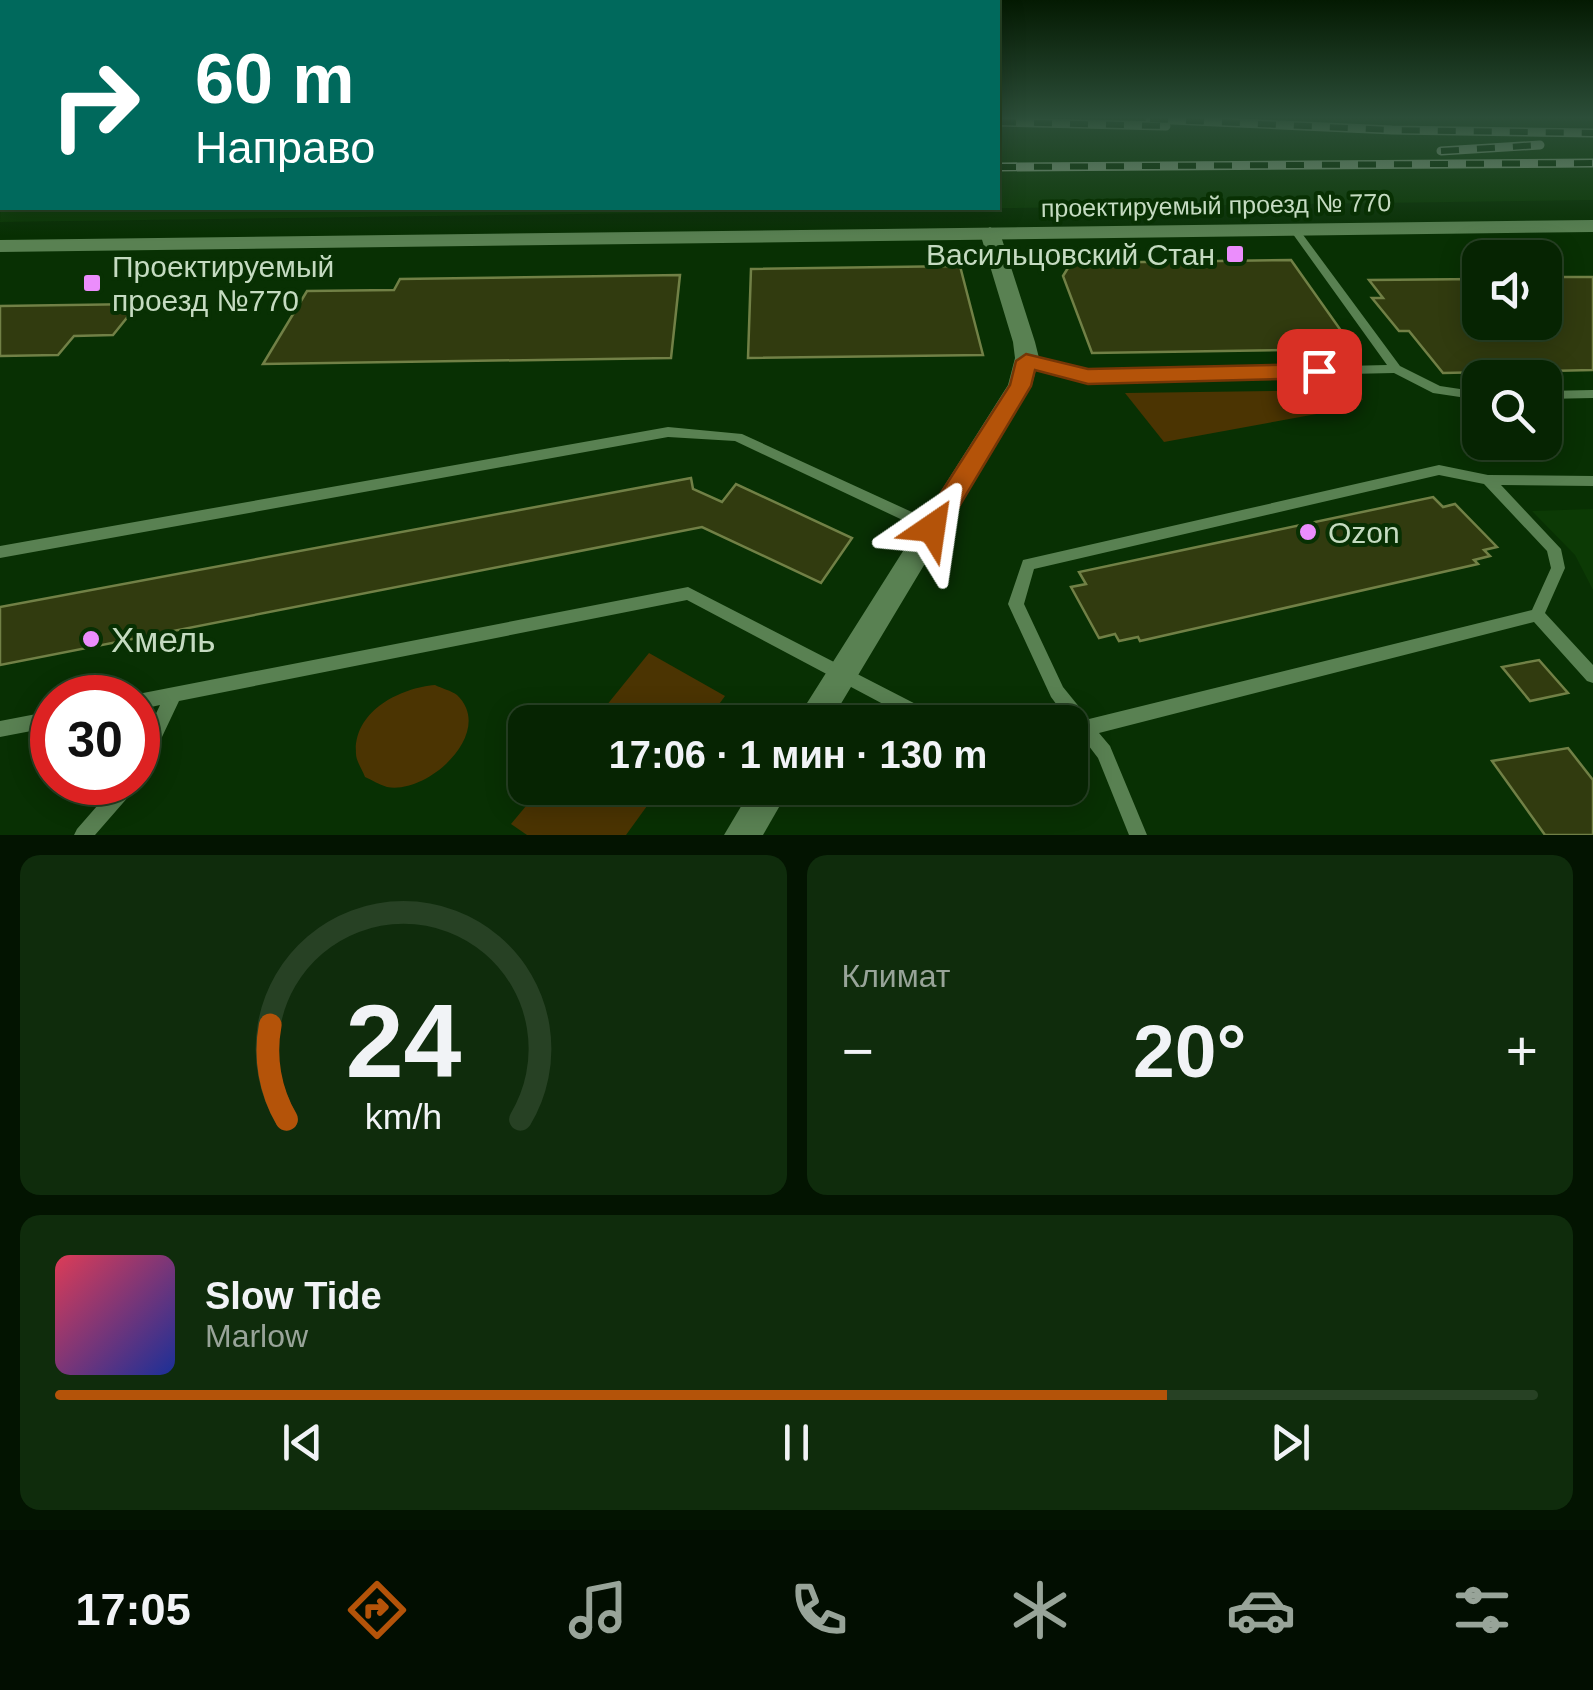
<!DOCTYPE html>
<html lang="ru">
<meta charset="utf-8">
<style>
:root{--surface:#062402;--page:#0f2c0c;--text:#f1f3f6;--muted:#98a499;--line:#274124;--accent:#b45309}
body{margin:0;font-family:Arial,sans-serif;background:var(--page);color:var(--text);height:100vh;display:flex;flex-direction:column;font-size:38px;white-space:nowrap}
*{box-sizing:border-box;margin:0}
p{font-size:32px;color:var(--muted)}
.icon{flex:none;width:55px;height:55px;fill:none;stroke:currentColor;stroke-width:2;stroke-linecap:round;stroke-linejoin:round}
.map{position:relative;height:835px;overflow:hidden}
.panel{display:flex;flex-direction:column;gap:20px;padding:20px;background:#031401;flex:1}
.panel>*{flex:none}
.top-card{position:absolute;left:0px;top:0px;width:1000px;height:210px;box-shadow:0 5px 25px #0003,0 0 0 2px var(--line);background:#00695c;color:#fff;overflow:hidden}
.fabs{position:absolute;left:1462px;top:240px;display:grid;gap:20px}
.fabs a{display:grid;place-items:center;width:100px;height:100px;border-radius:20px;background:var(--surface);box-shadow:0 5px 25px #0003,0 0 0 2px var(--line);font-size:50px}
.speed{position:absolute;left:30px;top:675px;display:flex;gap:20px;font-size:50px;font-weight:700;text-align:center}
.speed>*{display:grid;place-content:center;width:130px;height:130px;border-radius:50%;background:var(--surface);box-shadow:0 5px 25px #0003,0 0 0 2px var(--line);line-height:1}
.speed .limit{border:15px solid #d22;background:#fff;color:#111}
.pin{position:absolute;display:grid;place-items:center;width:85px;height:85px;color:#fff;margin:-42px;border-radius:20px;box-shadow:0 5px 15px #0006}
.me{position:absolute;width:110px;margin:-55px;rotate:32deg;stroke-linejoin:round;filter:drop-shadow(0 0 8px #0008)}
.turn{display:flex;align-items:center;gap:35px;height:210px;padding:0 30px;font-size:45px}
.turn .icon{width:130px;height:130px;stroke-width:2.5}
.turn b{display:block;font-size:70px;line-height:85px}
.big{font-size:75px;font-weight:700;line-height:1.1}
.panel .tile{flex:1;display:flex;flex-direction:column;justify-content:center;gap:15px;min-width:0;padding:0 35px;border-radius:20px;background:var(--page)}
.panel .dial{align-items:center;gap:0}
.dial svg{height:260px;overflow:visible;fill:none;stroke:var(--line);stroke-width:7;stroke-linecap:round;text-anchor:middle}
.dial text{fill:var(--text);stroke:none}
.song{display:flex;align-items:center;gap:30px}
.cover{width:120px;height:120px;border-radius:15px;background:linear-gradient(135deg,hsl(350 70% 55%),hsl(230 70% 35%))}
.played{height:10px;border-radius:5px;background:linear-gradient(90deg,var(--accent) 75%,var(--line) 75%)}
.keys{display:flex;justify-content:space-around;direction:ltr}
.heat{display:flex;justify-content:space-between;align-items:center;font-size:55px;direction:ltr}
.panel .tiles{flex:1;display:grid;gap:20px;grid-template-columns:1fr 1fr}
.tile:last-child{grid-column:span 2}
.trip{position:absolute;left:508px;top:705px;width:580px;height:100px;border-radius:20px;background:var(--surface);box-shadow:0 5px 25px #0003,0 0 0 2px var(--line);font-weight:700;line-height:100px;text-align:center}
.tab-bar{display:flex;height:160px;justify-content:space-around;align-items:center;background:#020e01;color:var(--muted)}
.tab-bar .icon{width:70px;height:70px}
.tab-bar .current{color:var(--accent)}
.tab-bar b{font-size:45px;color:var(--text)}
.map>svg:first-child{display:block}
.built{fill:#0c3a05}
.green{fill:#4b3402}
.building{fill:#313b0f;stroke:#718046;stroke-width:2.5}
.lines{fill:none;stroke-linecap:round;stroke-linejoin:round}
.service{fill:#598152;fill-rule:evenodd}
.minor{fill:#598152;fill-rule:evenodd}
.tertiary{fill:#598152;fill-rule:evenodd}
.rail-casing{stroke:#85a181;stroke-width:9}
.rail{stroke:#083003;stroke-width:6;stroke-dasharray:18;stroke-linecap:butt}
.route{fill:#b45309;stroke:#753606;stroke-width:2.5}
.poi-dot{fill:#eb8dfc;stroke:#083003;stroke-width:4}
.labels{text-anchor:middle;dominant-baseline:central;stroke-width:8;stroke-linejoin:round;paint-order:stroke}
.far-street-label{font-size:25px;fill:#c5dbc1;stroke:#083003}
.poi-label{font-size:30px;fill:#c5dbc1;stroke:#083003;text-anchor:start}
.near-poi-label{font-size:35px;fill:#c5dbc1;stroke:#083003;text-anchor:start}
</style>
<div class="map">
<svg width="1593" height="835" viewBox="0 0 1593 835">
<rect width="100%" height="100%" fill="#083003"/>
<g class="built">
<path d="M998,119H1593V200L0,222L2,162V208H998Z"/>
<path d="M1593,509V590L1575,555L1532,511Z"/>
</g>
<g class="green">
<path d="M1344,390L1363,399L1355,407L1164,442L1125,393Z"/>
<path d="M649,653L725,696L706,722H593Z"/>
<path d="M435,685C441,688 452,691 457,695C496,732 428,795 387,787C380,785 372,780 365,777C363,771 356,761 356,754C353,711 400,688 435,685Z"/>
<path d="M541,788H660L626,835H527L511,824Z"/>
</g>
<g class="building">
<path d="M1291,260L1354,349L1092,353L1063,276L1071,263Z"/>
<path d="M960,266L983,355L748,358L751,269Z"/>
<path d="M680,275L671,358L263,364L307,291L394,290L400,279Z"/>
<path d="M1545,277H1593V370L1443,373L1409,331H1399L1372,298H1383L1369,280L1480,279V322H1545Z"/>
<path d="M138,304L113,335L74,336L58,355L0,356V306Z"/>
<path d="M691,478L693,489L722,502L736,484L852,538L821,583L702,527L0,665V607Z"/>
<path d="M1433,497L1443,507L1455,504L1497,547L1484,550L1490,556L1474,560L1478,564L1140,641L1138,637L1119,641L1115,634L1099,638L1071,587L1086,584L1079,572Z"/>
<path d="M1539,660L1568,693L1530,701L1502,667Z"/>
<path d="M1568,748L1593,780V835H1545L1492,761Z"/>
</g>
<g class="lines">
<g class="service">
<rect x="0" y="154" width="2" height="6"/>
<path d="M1295,227L1298,228L1400,366L1440,386L1480,392V400L1433,393L1394,373L1088,380L1022,364L1020,361L1026,357L1088,372L1387,365L1290,230Z"/>
<path d="M1593,390V398L1545,399V391Z"/>
<path d="M668,427L742,434L938,524L940,528L938,532L933,534L928,532L735,441L668,437L0,558V546Z"/>
<path d="M1439,465L1488,475L1593,476V486L1501,485L1561,549L1565,568L1545,613L1593,665V683L1587,681L1534,622L1099,733L1110,746L1147,835H1129L1098,758L1082,737L1070,740L1071,724L1051,697L1008,604L1023,560ZM1439,475L1484,484L1547,551L1551,568L1532,610L1089,719L1063,687L1024,604L1034,569Z"/>
<path d="M688,587L939,716L941,722H917L687,600L179,701L144,775L138,777V752L160,705L138,710V698H132L138,694Z"/>
<path d="M52,711V727L0,737V721Z"/>
<path d="M138,779L139,782L136,788L95,835H74L77,829L118,782H138Z"/>
</g>
<g class="minor">
<path d="M990,227L1000,233L1035,342L1039,358L1032,385L830,722H795L1008,385L1015,358L1013,342L980,233Z"/>
<path d="M752,788H790L763,835H724Z"/>
</g>
<path class="tertiary" d="M1593,220V232L0,252V240Z"/>
<g class="rail-casing">
<g id="rail">
<path d="M1150,119L1392,130L1593,133"/>
<path d="M998,122L1166,126"/>
<path d="M1441,151L1540,145"/>
<path d="M998,167L1593,163"/>
</g>
</g>
<use href="#rail" class="rail"/>
</g>
<linearGradient id="sky" x2="0" y2="1"><stop stop-color="#041a02"/><stop offset="0.5" stop-color="#2c4e39"/><stop offset="1" stop-color="#2c4e39" stop-opacity="0"/></linearGradient>
<rect width="1593" height="236" fill="url(#sky)"/>
<path class="route" d="M1026,354L1088,369L1319,364L1330,371L1319,378L1088,384L1035,370L1031,386L942,535H923L920,528L923,521L1010,385L1016,361Z"/>
<g class="poi-dot">
<rect x="1225" y="244" width="20" height="20" rx="5"/>
<rect x="82" y="273" width="20" height="20" rx="5"/>
<circle cx="1308" cy="532" r="10"/>
<circle cx="91" cy="639" r="10"/>
</g>
<g class="labels">
<g class="far-street-label">
<text transform="translate(1216 205) rotate(-1)">проектируемый проезд № 770</text>
</g>
<g class="poi-label">
<text x="1215" y="254" text-anchor="end">Васильцовский Стан</text>
<text x="112" y="266">Проектируемый<tspan x="112" dy="34">проезд №770</tspan></text>
<text x="1328" y="532">Ozon</text>
</g>
<g class="near-poi-label">
<text x="111" y="639">Хмель</text>
</g>
</g>
</svg>
<div class="fabs">
<a><svg class="icon" aria-label="sound" viewBox="0 0 24 24"><path d="M4 9h4l5-4v14l-5-4H4zM17 9q2 3 0 6"/></svg></a>
<a><svg class="icon" aria-label="search" viewBox="0 0 24 24"><circle cx="10" cy="10" r="6"/><path d="M15 15l6 6"/></svg></a>
</div>
<div class="speed"><div class="limit">30</div></div>
<div class="pin" style="left:1319px;top:371px;background:#d93025"><svg class="icon" aria-label="arrive" viewBox="0 0 24 24"><path d="M6 21V4h12l-3 4 3 4H6"/></svg></div>
<svg class="me" style="left:932px;top:528px" viewBox="-20 -20 40 40"><path d="M0-17L14 15 0 8-14 15z" fill="#b45309" stroke="#fff" stroke-width="4"/></svg>
<div class="trip">17:06 · 1 мин · 130 m</div>
<div class="top-card">
<div class="turn"><svg class="icon" aria-label="right" viewBox="0 0 24 24"><path d="M7 20v-9h11M14 6l5 5-5 5"/></svg><div><b>60 m</b>Направо</div></div>
</div>
</div>
<section class="panel">
<div class="tiles">
<div class="tile dial"><svg viewBox="0 0 100 80">
<path d="M14 69A42 42 0 1 1 86 69"/>
<path d="M14 69A42 42 0 0 1 9 40" stroke="#b45309"/>
<text x="50" y="56" font-size="32" font-weight="700">24</text>
<text x="50" y="72" font-size="11">km/h</text>
</svg></div>
<div class="tile"><p>Климат</p>
<div class="heat"><a>−</a><b class="big">20°</b><a>+</a></div>
</div>
<div class="tile">
<div class="song"><i class="cover"></i><div><b>Slow Tide</b><p>Marlow</p></div></div>
<div class="played"></div>
<div class="keys"><svg class="icon" aria-label="previous" viewBox="0 0 24 24"><path d="M18 5L8 12l10 7zM5 5v14"/></svg><svg class="icon" aria-label="pause" viewBox="0 0 24 24"><path d="M8 5v14M16 5v14"/></svg><svg class="icon" aria-label="next" viewBox="0 0 24 24"><path d="M6 5l10 7-10 7zM19 5v14"/></svg></div>
</div>
</div>
</section>
<nav class="tab-bar">
<b>17:05</b>
<svg class="icon current" aria-label="directions" viewBox="0 0 24 24"><path d="M12 3l9 9-9 9-9-9zM9 14v-3h6M13 9l2 2-2 2"/></svg>
<svg class="icon" aria-label="music" viewBox="0 0 24 24"><path d="M9 18V5l10-2v13"/><circle cx="6" cy="18" r="3"/><circle cx="16" cy="16" r="3"/></svg>
<svg class="icon" aria-label="phone" viewBox="0 0 24 24"><path d="M5 4h4l2 5-3 2q2 4 5 5l2-3 5 2v4C11 20 4 13 5 4z"/></svg>
<svg class="icon" aria-label="climate" viewBox="0 0 24 24"><path d="M12 3v18M4 7l16 10M4 17L20 7"/></svg>
<svg class="icon" aria-label="car" viewBox="0 0 24 24"><path d="M5 17H2v-5l4-1 3-4h7l3 4 3 1v5h-3M9 17h6M6 11h13"/><circle cx="7" cy="17" r="2"/><circle cx="17" cy="17" r="2"/></svg>
<svg class="icon" aria-label="filters" viewBox="0 0 24 24"><path d="M4 7h16M4 17h16"/><circle cx="9" cy="7" r="2"/><circle cx="15" cy="17" r="2"/></svg>
</nav>
